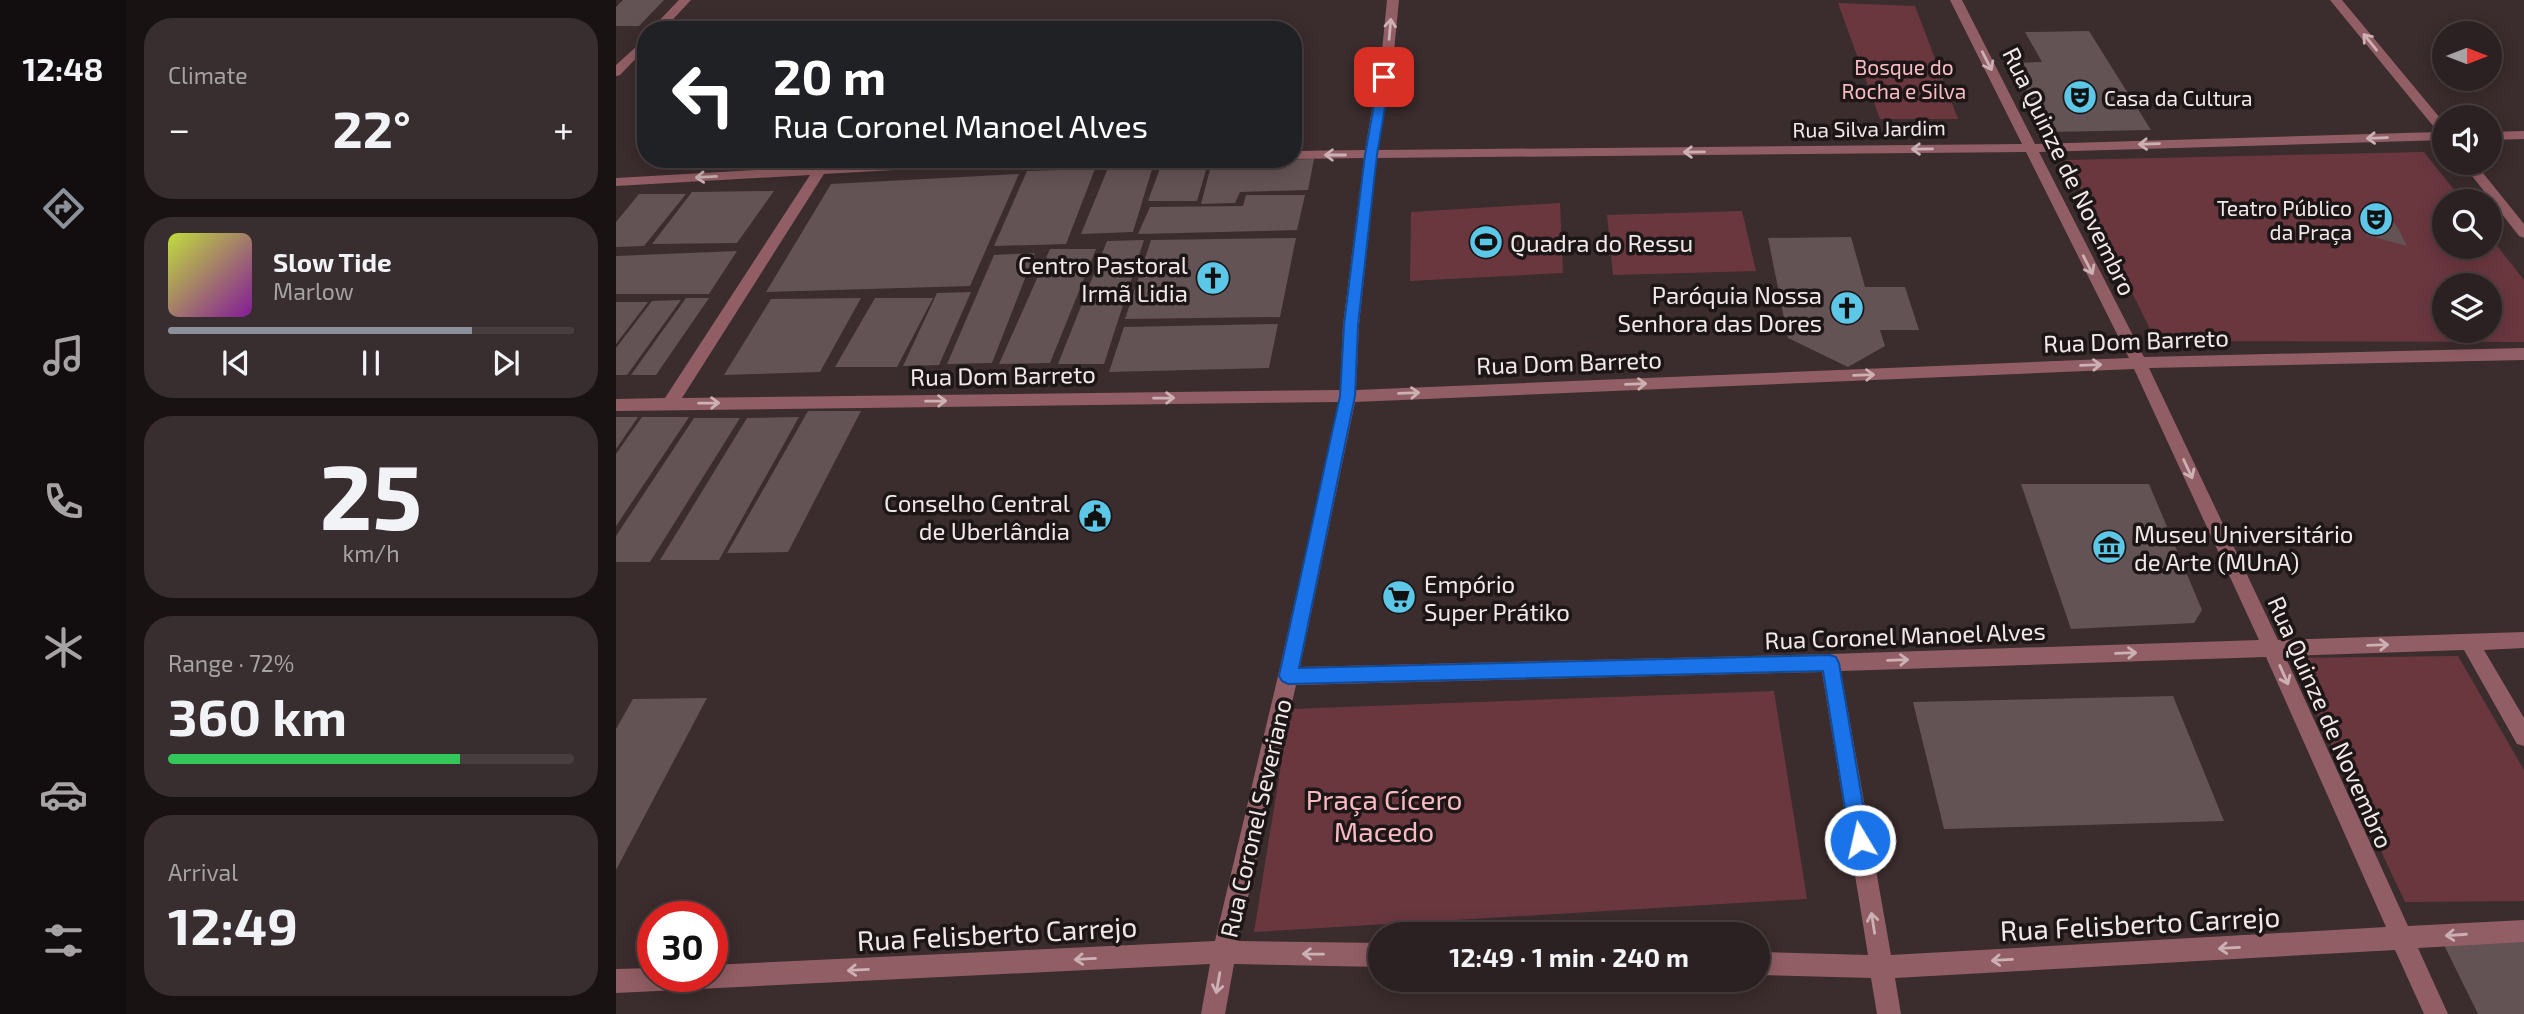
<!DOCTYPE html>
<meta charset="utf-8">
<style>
:root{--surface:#2c2122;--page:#382e2f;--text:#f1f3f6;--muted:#a6a3a5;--line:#483e40;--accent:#8c9099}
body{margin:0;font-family:"Exo 2",sans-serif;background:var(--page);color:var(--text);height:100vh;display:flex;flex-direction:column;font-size:26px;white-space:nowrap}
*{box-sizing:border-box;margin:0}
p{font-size:23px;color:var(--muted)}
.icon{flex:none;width:38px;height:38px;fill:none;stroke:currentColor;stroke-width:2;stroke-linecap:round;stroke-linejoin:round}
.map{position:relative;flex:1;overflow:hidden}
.sheet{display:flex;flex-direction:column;gap:18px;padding:18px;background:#181213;width:490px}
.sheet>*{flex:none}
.top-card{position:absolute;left:21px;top:21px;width:665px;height:147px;border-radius:28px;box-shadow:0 4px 18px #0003,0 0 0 2px var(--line);background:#202124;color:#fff;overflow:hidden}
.needle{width:46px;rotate:90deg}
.fabs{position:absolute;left:1816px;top:21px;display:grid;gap:14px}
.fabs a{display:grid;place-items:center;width:70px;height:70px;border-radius:50%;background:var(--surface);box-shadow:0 4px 18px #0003,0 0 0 2px var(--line);font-size:35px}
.speed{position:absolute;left:21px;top:901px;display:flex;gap:14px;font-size:35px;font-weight:700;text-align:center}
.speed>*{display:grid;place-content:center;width:91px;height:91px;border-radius:50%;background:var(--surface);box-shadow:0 4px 18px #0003,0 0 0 2px var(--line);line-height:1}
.speed .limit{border:10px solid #d22;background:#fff;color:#111}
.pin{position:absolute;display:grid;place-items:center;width:60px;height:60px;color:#fff;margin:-30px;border-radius:14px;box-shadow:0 4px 10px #0006}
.me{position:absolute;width:77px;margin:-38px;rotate:351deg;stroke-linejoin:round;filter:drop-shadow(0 0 5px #0008)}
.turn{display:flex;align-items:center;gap:24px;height:147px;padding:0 21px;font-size:32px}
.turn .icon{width:91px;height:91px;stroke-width:2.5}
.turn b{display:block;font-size:49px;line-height:60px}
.big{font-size:52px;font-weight:700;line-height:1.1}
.sheet .widget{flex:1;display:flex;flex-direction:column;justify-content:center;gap:10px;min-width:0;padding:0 24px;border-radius:28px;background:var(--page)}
.sheet .dial{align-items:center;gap:0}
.dial b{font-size:91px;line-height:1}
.song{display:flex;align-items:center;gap:21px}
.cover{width:84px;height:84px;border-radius:10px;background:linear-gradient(135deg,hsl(70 70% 55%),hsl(290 70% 35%))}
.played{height:7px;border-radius:4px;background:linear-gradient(90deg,var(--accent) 75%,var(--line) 75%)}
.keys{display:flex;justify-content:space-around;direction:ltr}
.heat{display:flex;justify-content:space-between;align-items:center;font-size:38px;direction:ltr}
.charge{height:10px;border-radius:5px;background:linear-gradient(90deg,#34c759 72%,var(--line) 0)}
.trip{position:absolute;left:752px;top:922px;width:402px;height:70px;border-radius:35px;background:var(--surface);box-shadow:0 4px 18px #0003,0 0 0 2px var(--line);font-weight:700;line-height:70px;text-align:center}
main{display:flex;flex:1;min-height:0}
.dock{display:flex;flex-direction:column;width:126px;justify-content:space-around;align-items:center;background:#120d0e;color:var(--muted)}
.dock .icon{width:49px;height:49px}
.dock .active{color:var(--accent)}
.dock b{font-size:32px;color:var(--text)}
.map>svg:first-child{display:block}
.green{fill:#6a373f;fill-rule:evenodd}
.building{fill:#645355}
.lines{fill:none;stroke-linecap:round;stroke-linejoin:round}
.minor{fill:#925e65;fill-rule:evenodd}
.oneway{stroke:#ccb1b4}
.route{fill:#1a73e8;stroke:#114b97;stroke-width:2}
.labels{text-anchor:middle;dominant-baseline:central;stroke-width:7;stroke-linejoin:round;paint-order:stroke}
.far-park-label{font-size:21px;fill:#f9bac2;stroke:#1d1617}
.far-poi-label{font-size:21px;fill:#f2e8e9;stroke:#1d1617;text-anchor:start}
.far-street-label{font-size:21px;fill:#f2e8e9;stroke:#1d1617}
.street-label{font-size:24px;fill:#f2e8e9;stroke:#1d1617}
.poi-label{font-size:24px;fill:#f2e8e9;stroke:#1d1617;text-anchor:start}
.near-park-label{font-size:28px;fill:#f9bac2;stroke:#1d1617}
.near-street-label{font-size:28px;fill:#f2e8e9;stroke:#1d1617}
</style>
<main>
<nav class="dock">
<b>12:48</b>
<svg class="icon active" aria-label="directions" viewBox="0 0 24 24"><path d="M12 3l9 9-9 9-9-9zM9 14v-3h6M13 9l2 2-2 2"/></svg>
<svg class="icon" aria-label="music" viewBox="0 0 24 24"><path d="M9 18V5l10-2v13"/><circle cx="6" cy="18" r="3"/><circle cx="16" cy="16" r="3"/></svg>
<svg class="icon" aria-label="phone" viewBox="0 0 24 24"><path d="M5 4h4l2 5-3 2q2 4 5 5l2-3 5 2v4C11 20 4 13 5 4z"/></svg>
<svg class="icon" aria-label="climate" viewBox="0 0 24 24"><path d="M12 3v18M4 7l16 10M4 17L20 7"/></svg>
<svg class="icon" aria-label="car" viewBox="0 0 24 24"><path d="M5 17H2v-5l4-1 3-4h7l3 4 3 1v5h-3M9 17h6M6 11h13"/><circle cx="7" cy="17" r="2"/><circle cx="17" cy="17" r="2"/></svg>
<svg class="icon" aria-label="filters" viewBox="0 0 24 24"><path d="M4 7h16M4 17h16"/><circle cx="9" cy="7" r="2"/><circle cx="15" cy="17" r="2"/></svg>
</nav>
<section class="sheet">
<div class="widget"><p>Climate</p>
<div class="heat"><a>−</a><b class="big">22°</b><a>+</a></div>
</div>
<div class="widget">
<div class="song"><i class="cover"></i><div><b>Slow Tide</b><p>Marlow</p></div></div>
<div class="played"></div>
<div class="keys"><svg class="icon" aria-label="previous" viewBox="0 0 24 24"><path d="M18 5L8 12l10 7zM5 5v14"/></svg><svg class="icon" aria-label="pause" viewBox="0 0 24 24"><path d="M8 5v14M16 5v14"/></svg><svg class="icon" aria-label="next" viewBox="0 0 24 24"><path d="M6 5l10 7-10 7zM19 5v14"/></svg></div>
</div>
<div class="widget dial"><b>25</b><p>km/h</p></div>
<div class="widget"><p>Range · 72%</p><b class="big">360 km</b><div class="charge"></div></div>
<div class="widget"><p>Arrival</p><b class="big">12:49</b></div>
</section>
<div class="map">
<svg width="1908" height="1014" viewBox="0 0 1908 1014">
<rect width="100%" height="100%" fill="#3b2c2d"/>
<g class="green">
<path d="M1222,3L1299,6L1342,119H1264Z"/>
<path d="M1808,152L1847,201H1829V247H1874V237L1908,280V342L1540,341L1450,160ZM1829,285H1874V331H1829Z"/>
<path d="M944,203L947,273L794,281L795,212Z"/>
<path d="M1126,211L1140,271L997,275L991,215Z"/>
<path d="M1842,656L1908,770V901L1789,902L1674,658Z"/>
<path d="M1158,691L1191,899L638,932L674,709Z"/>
</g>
<g class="building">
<path d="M7,0H48L23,26H0V7Z"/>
<path d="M1473,31L1535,130L1432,132L1397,63L1426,62L1409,32Z"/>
<path d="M698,159L692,190L624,192L619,203L585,204L596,162Z"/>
<path d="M546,163H592L581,201H532Z"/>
<path d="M537,166L517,232L465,234L492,168Z"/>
<path d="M479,169L450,244L378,246L411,171Z"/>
<path d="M403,174L354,286L150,292L215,184Z"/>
<path d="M158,191L121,243L36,244L76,192Z"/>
<path d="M23,194H70L28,246L0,247V222Z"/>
<path d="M630,195H689L681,230L522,234L534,207L627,206Z"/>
<path d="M1765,207L1782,228L1791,246L1751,235L1744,210Z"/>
<path d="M1235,237L1249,287H1289L1303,330H1264L1269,346L1232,367L1172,338L1152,238Z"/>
<path d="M680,238L664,317L509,319L535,240Z"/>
<path d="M528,240L488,364H442L491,241Z"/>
<path d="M434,249H480L434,363L383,364Z"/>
<path d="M121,251L93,294H0V256Z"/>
<path d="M419,253L376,363L331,364L378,255Z"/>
<path d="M355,292L323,365L287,366L321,293Z"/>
<path d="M70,298H93L40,375H15Z"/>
<path d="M245,298L204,372L108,375L155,299Z"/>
<path d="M259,298H317L281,367H219Z"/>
<path d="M65,300L11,375H0V348L36,301Z"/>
<path d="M0,302H32L0,344Z"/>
<path d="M662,324L653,368L493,372L508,327Z"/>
<path d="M192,411H245L172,552L111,553Z"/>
<path d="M0,417H22L0,449Z"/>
<path d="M26,417H73L0,526V454Z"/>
<path d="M183,417L103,560H44L131,418Z"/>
<path d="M78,418H124L34,562H0V536Z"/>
<path d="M1405,484H1533L1586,610L1578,623L1455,629Z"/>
<path d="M1557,696L1608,821L1328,829L1297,702Z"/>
<path d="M91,698L0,870V729L17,699Z"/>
<path d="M1908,938V1014H1862L1827,943Z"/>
</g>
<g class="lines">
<g class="minor">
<path d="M63,0H75L47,30H34Z"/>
<path d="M771,0H783L778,51L762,150L1406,144L1334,0H1346L1419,144L1822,132L1714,0H1726L1829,124V140L1423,152L1528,357L1908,348V360L1533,368L1662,640L1908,632V648L1868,650L1908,718V746L1901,744L1848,650L1669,656L1792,926L1908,920V942L1802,948L1832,1014H1808L1779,950L1279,978L1285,1014H1261L1255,978L1143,975V952L1252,955L1206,672L680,685L622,941L765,943V967L618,964L609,1014H585L594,964L0,993V969L37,968V976H96V965L599,941L662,676L723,402L0,411V399L49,398L194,175L0,186V178L329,159H409L403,163L208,174L66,398L724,390L727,325L748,158L677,159V151L749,150L766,51ZM1410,152L1513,358L740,390L743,325L761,158ZM1518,369L1643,640L1214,654L684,667L739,402ZM1650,657L1770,927L1275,955L1225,671Z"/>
<path d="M30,38V48L4,75L0,76V65Z"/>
<path d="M1908,131V139L1874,140V132Z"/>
<path d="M1846,163H1859L1908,224V238L1903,236Z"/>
</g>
</g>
<defs><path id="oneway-shaft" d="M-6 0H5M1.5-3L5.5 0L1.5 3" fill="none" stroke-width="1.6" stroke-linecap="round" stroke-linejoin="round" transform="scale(1.75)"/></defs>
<g class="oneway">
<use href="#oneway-shaft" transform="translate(774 29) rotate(-85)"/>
<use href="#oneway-shaft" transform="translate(1754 42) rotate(-129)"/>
<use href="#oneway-shaft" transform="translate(1371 61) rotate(63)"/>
<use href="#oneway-shaft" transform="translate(1761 138) rotate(178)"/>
<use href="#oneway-shaft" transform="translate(1533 144) rotate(178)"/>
<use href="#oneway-shaft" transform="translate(1306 149) rotate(179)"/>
<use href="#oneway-shaft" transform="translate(1078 152) rotate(179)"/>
<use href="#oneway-shaft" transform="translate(719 155) rotate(-180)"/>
<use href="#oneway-shaft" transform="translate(90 177) rotate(177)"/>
<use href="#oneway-shaft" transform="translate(1472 265) rotate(63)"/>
<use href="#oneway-shaft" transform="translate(1475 365) rotate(-2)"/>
<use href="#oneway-shaft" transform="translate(1248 375) rotate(-2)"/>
<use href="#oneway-shaft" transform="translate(1020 384) rotate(-2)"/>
<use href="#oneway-shaft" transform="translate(793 393) rotate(-2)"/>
<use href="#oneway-shaft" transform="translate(548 398) rotate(-1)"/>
<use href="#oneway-shaft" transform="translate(320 401) rotate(-1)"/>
<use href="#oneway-shaft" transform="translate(93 403) rotate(-1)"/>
<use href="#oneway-shaft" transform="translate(1572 469) rotate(65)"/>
<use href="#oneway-shaft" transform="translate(1762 645) rotate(-2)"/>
<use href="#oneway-shaft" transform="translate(1510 653) rotate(-2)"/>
<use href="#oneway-shaft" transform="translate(1282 660) rotate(-2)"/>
<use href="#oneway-shaft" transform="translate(1668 675) rotate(66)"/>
<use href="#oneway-shaft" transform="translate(1257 923) rotate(-99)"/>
<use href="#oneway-shaft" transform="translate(1840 935) rotate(176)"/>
<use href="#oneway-shaft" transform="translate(1613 948) rotate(177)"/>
<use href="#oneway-shaft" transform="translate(697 954) rotate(-179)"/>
<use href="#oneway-shaft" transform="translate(469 959) rotate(177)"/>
<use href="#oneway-shaft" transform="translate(1386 960) rotate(177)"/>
<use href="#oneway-shaft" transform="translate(242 970) rotate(177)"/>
<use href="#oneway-shaft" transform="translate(602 983) rotate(100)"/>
</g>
<path class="route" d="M768,74L774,77L761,155L742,325L739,396L683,668L1214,655L1220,657L1223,663L1253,840L1251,847L1244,850L1237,847L1234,840L1207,671L672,684L666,681L663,676L724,396L728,325L749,155L763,77Z"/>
<defs>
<g id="theatre-disc" transform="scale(1.75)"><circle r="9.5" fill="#5cc7e7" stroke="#1d1617"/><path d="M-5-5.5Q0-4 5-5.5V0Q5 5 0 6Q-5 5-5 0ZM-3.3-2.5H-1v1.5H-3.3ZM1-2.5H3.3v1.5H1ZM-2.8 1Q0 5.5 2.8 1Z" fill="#111"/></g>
<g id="stadium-disc" transform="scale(1.75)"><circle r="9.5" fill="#5cc7e7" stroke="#1d1617"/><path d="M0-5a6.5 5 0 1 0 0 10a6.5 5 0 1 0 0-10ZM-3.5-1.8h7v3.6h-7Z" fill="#111"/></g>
<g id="church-disc" transform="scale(1.75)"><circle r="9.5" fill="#5cc7e7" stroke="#1d1617"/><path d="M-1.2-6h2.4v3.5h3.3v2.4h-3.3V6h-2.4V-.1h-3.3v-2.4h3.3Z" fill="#111"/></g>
<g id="civic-disc" transform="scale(1.75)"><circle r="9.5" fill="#5cc7e7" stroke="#1d1617"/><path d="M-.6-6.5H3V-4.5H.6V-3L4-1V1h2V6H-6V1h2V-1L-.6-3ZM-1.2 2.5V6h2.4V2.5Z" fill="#111"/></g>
<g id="museum-disc" transform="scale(1.75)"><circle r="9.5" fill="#5cc7e7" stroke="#1d1617"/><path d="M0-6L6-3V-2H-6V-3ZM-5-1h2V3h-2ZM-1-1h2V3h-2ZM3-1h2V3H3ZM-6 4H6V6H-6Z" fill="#111"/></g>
<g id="supermarket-disc" transform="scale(1.75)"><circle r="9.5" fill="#5cc7e7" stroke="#1d1617"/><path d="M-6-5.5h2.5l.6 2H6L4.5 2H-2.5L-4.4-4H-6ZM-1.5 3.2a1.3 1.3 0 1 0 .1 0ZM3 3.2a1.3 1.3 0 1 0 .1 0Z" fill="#111"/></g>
</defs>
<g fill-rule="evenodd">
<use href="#theatre-disc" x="1464" y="97"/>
<use href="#theatre-disc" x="1760" y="219"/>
<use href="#stadium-disc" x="870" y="242"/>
<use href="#church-disc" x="597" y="278"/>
<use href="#church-disc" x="1231" y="308"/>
<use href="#civic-disc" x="479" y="516"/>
<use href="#museum-disc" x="1493" y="547"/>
<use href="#supermarket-disc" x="783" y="597"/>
</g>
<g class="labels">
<g class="far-park-label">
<text x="1288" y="66">Bosque do<tspan x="1288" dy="24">Rocha e Silva</tspan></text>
</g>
<g class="far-poi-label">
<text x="1488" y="97">Casa da Cultura</text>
<text x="1736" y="207" text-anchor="end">Teatro Público<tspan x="1736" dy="24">da Praça</tspan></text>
</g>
<g class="far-street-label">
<text transform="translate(1253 128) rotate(-1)">Rua Silva Jardim</text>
</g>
<g class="street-label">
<text transform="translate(1454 171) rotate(64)">Rua Quinze de Novembro</text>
<text transform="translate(1520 340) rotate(-2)">Rua Dom Barreto</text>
<text transform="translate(953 362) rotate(-2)">Rua Dom Barreto</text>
<text transform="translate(387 375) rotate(-1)">Rua Dom Barreto</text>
<text transform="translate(1289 635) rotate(-2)">Rua Coronel Manoel Alves</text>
<text transform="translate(1715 722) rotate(66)">Rua Quinze de Novembro</text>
<text transform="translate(639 818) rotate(-77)">Rua Coronel Severiano</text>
</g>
<g class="poi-label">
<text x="894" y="242">Quadra do Ressu</text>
<text x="572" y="264" text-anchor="end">Centro Pastoral<tspan x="572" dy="28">Irmã Lidia</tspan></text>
<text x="1206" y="294" text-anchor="end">Paróquia Nossa<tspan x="1206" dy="28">Senhora das Dores</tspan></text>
<text x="454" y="502" text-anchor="end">Conselho Central<tspan x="454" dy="28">de Uberlândia</tspan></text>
<text x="1518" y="533">Museu Universitário<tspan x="1518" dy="28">de Arte (MUnA)</tspan></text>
<text x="808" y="583">Empório<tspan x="808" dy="28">Super Prátiko</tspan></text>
</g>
<g class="near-park-label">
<text x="768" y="799">Praça Cícero<tspan x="768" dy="32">Macedo</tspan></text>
</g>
<g class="near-street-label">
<text transform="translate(1524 923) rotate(-3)">Rua Felisberto Carrejo</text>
<text transform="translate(381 933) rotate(-3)">Rua Felisberto Carrejo</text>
</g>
</g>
</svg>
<div class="fabs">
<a><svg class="needle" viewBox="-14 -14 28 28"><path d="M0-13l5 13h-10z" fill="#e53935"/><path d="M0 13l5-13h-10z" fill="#a6a3a5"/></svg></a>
<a><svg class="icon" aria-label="sound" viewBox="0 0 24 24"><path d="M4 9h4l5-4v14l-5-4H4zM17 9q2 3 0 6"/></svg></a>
<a><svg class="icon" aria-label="search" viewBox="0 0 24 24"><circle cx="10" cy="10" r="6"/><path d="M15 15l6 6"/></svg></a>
<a><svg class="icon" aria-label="layers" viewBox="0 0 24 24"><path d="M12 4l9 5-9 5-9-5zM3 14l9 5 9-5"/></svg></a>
</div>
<div class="speed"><div class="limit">30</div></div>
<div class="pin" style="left:768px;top:77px;background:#d93025"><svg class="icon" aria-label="arrive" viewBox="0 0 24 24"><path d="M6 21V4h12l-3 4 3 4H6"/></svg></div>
<svg class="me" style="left:1244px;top:840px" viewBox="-20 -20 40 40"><circle r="17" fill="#1a73e8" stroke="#fff" stroke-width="3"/><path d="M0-11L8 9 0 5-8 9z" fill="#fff"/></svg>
<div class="trip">12:49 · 1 min · 240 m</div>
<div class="top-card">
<div class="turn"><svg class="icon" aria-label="left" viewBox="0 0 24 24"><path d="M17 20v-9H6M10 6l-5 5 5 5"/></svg><div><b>20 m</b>Rua Coronel Manoel Alves</div></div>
</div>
</div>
</main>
